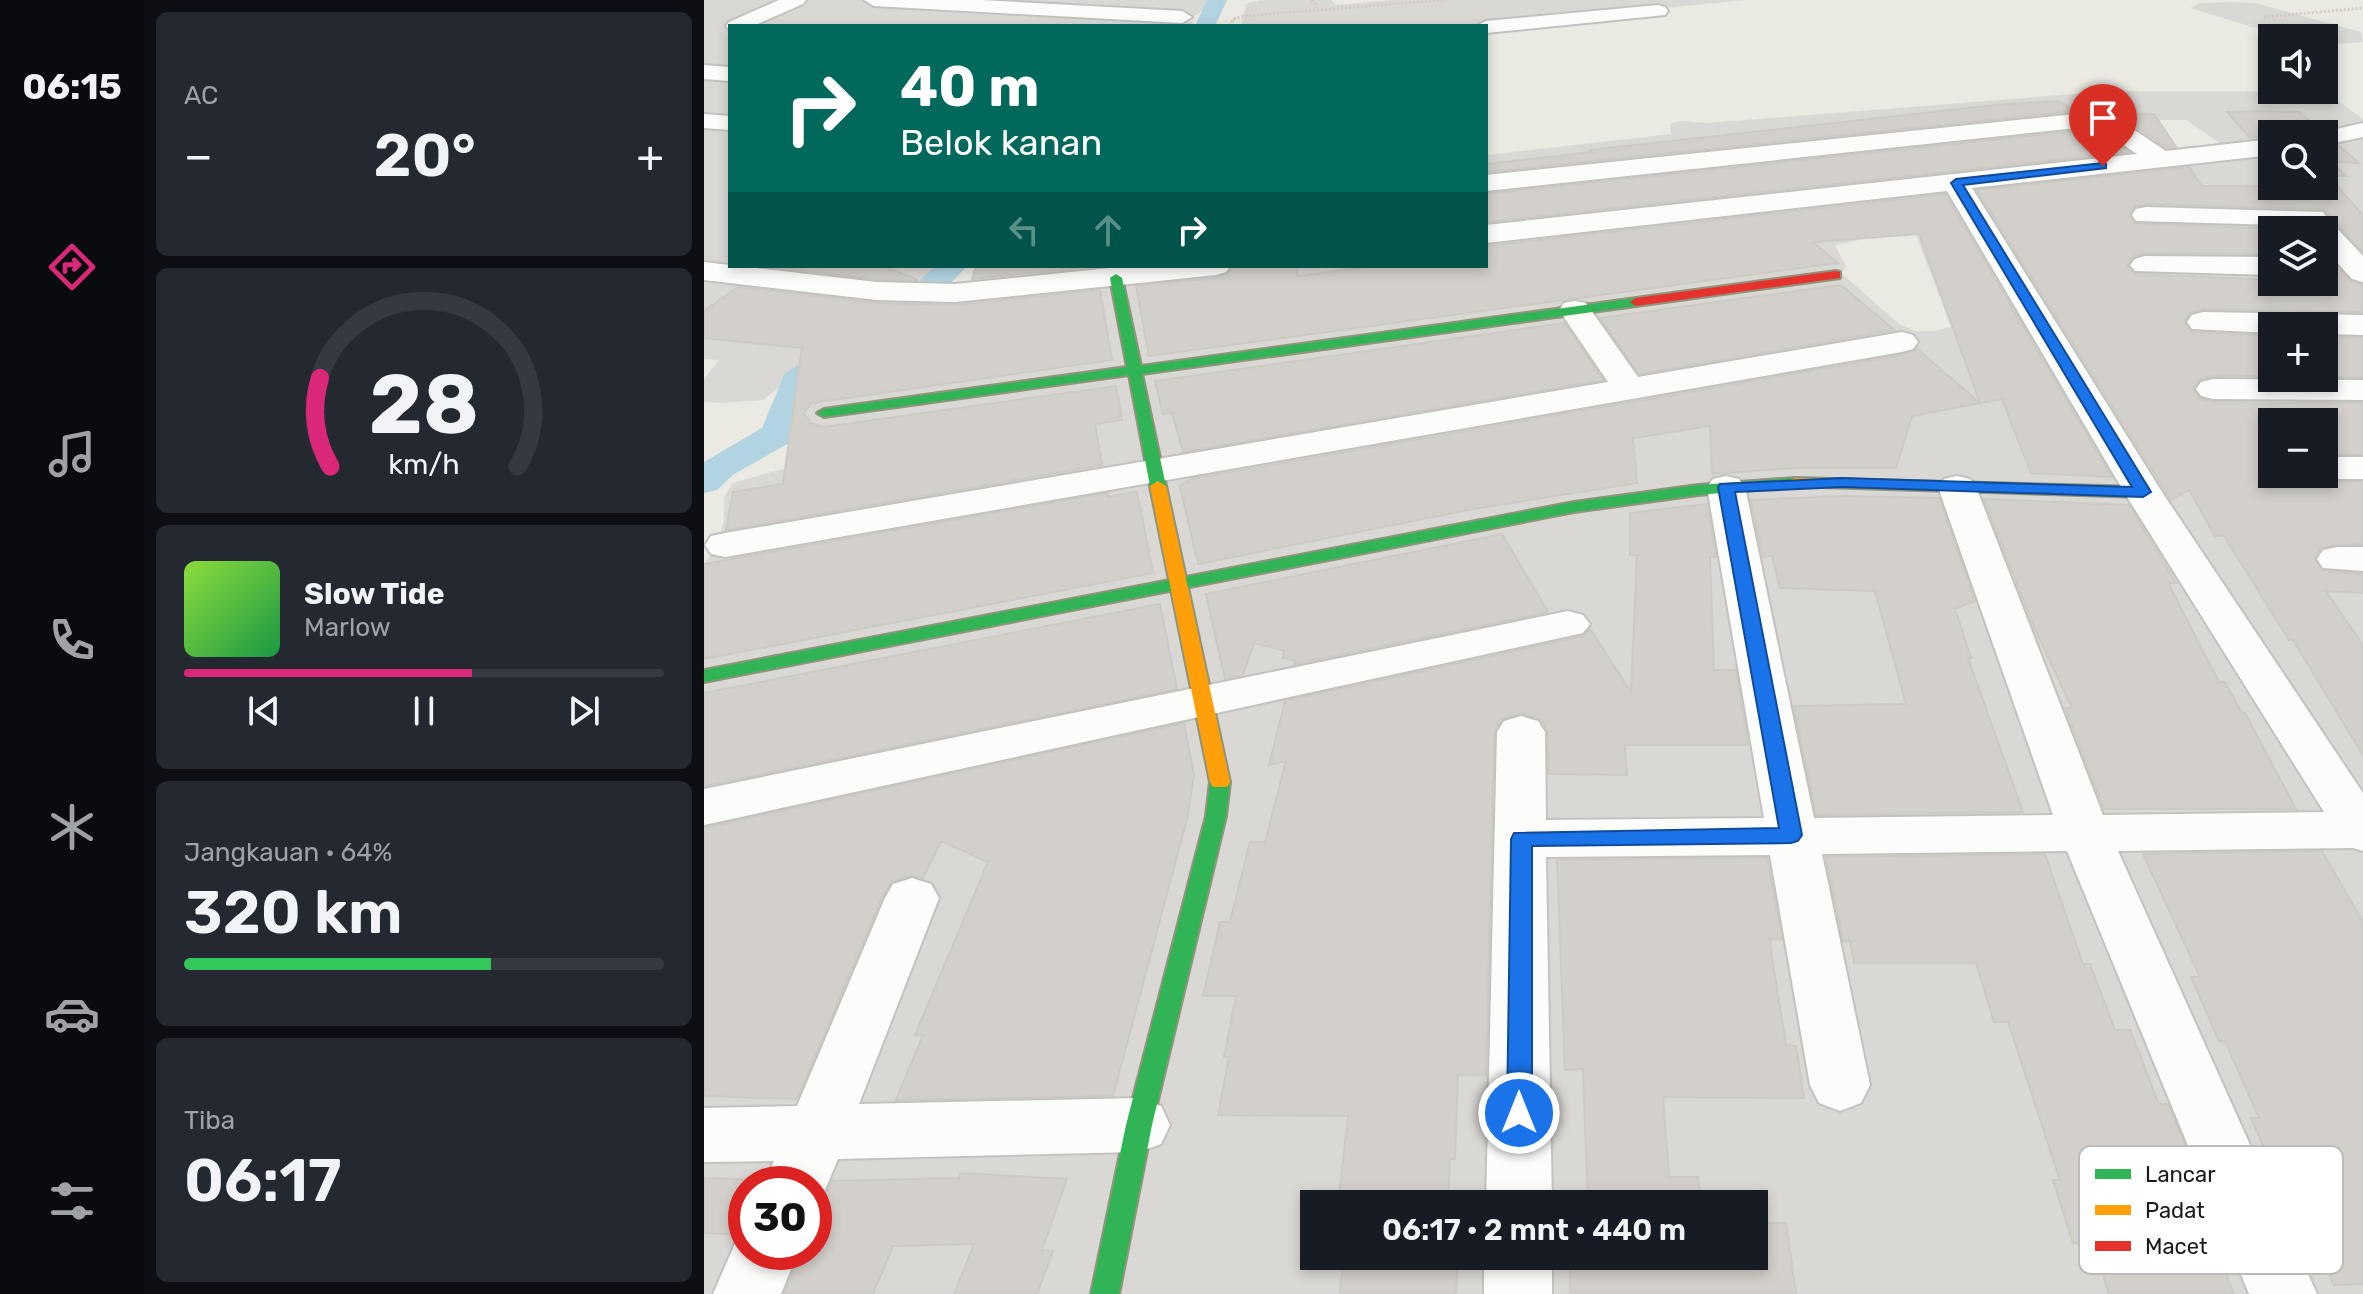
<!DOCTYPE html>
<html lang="id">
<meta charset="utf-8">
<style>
:root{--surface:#171b24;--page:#242831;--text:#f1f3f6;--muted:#9ea1a6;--line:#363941;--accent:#db2777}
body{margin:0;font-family:Rubik,sans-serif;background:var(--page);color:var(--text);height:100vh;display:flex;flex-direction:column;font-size:30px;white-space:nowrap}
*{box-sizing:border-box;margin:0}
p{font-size:26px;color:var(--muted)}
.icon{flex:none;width:44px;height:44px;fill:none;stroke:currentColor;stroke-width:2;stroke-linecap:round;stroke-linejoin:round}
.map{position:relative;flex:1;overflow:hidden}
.side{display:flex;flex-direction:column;gap:12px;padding:12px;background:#0d0f14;width:560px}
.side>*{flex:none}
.banner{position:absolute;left:24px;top:24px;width:760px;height:244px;border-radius:0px;box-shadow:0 4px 12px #0003;background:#00695c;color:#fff;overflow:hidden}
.buttons{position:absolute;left:1554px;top:24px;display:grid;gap:16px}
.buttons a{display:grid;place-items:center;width:80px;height:80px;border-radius:0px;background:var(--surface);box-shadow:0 4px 12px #0003;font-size:40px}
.speed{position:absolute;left:24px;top:1166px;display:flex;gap:16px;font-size:40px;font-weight:700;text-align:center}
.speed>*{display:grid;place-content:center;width:104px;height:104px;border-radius:50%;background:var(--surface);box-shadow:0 4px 12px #0003;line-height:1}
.speed .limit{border:12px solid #d22;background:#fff;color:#111}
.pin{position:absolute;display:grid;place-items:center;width:68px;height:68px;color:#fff;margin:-82px -34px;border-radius:50% 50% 50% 0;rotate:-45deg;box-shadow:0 0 8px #0007}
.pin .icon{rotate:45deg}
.me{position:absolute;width:88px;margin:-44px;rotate:0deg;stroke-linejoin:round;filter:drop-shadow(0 0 6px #0008)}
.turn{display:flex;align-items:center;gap:28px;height:168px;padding:0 40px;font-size:36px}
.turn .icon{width:104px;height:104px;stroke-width:2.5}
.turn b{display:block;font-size:56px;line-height:68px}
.lanes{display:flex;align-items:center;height:76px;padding:0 40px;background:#0003;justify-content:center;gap:40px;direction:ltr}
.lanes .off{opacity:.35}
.big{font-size:60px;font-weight:600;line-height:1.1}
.side .tile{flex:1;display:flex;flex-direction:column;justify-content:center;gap:12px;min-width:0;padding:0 28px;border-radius:12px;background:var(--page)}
.side .dial{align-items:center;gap:0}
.dial svg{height:208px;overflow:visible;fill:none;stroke:var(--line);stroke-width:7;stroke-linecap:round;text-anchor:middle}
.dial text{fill:var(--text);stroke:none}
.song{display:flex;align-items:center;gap:24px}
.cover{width:96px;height:96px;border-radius:12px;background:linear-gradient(135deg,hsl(90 70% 55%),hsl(140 70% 35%))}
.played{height:8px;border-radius:4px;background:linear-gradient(90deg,var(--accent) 60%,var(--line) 60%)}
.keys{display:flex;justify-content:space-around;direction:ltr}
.heat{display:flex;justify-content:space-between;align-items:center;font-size:44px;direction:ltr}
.charge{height:12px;border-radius:6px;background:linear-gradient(90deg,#34c759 64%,var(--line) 0)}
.trip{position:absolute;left:596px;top:1190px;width:468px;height:80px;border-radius:0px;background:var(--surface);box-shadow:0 4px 12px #0003;font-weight:600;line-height:80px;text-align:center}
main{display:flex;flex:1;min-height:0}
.dock{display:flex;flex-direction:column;width:144px;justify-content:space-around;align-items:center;background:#090b0e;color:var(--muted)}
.dock .icon{width:56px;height:56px}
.dock .selected{color:var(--accent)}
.dock b{font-size:36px;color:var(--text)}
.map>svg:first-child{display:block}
.residential{fill:#d9d8d4;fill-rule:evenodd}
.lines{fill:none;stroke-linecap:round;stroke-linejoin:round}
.canal{fill:#b2d3e1;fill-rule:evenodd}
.building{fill:#d3d0cb;stroke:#cdcac4;stroke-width:2}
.street-casing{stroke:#c2c2bf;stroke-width:4}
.fast-casing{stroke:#90947b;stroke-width:4}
.slow-casing{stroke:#90947b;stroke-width:4}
.jam-casing{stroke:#90947b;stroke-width:4}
.path{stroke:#d6c8c3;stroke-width:3;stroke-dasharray:2 2;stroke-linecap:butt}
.street{fill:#fcfcfb;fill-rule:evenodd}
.fast{fill:#30b455;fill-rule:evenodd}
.slow{fill:#ff9f0a;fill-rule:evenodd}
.jam{fill:#e5322d;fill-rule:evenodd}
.route{fill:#1a73e8;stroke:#114b97;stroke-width:2}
.key{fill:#fff;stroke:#bbb;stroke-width:2}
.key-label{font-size:22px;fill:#1b1b1b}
</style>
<main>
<nav class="dock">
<b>06:15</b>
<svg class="icon selected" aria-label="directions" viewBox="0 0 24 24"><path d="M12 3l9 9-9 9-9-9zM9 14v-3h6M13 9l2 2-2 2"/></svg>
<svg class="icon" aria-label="music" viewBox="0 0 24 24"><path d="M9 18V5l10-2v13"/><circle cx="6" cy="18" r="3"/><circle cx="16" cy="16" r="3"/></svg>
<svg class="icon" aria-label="phone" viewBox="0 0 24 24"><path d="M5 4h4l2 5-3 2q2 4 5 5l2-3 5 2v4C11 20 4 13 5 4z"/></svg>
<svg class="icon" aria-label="climate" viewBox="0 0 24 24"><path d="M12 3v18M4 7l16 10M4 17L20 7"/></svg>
<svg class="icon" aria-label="car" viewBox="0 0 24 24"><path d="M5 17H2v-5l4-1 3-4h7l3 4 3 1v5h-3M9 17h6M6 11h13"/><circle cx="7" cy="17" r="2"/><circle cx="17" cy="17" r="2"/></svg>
<svg class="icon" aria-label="filters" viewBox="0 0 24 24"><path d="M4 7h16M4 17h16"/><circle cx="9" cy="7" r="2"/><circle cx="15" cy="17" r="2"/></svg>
</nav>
<section class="side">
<div class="tile"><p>AC</p>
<div class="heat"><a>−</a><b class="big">20°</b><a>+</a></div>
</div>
<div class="tile dial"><svg viewBox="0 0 100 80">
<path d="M14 69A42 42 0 1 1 86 69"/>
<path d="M14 69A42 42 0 0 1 10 35" stroke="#db2777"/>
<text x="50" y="56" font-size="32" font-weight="700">28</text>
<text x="50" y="72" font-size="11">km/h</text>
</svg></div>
<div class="tile">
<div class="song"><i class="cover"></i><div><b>Slow Tide</b><p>Marlow</p></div></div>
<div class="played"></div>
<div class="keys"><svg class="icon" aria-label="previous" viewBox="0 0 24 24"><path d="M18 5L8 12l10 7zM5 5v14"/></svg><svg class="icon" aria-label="pause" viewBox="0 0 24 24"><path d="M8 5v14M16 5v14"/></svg><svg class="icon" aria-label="next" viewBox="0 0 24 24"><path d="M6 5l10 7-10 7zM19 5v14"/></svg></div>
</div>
<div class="tile"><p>Jangkauan · 64%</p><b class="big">320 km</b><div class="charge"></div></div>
<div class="tile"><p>Tiba</p><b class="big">06:17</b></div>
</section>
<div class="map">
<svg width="1659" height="1294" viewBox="0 0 1659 1294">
<rect width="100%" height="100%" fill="#eae9e2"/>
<g class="residential">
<path d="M0,0H197L481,18L493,26H26V266H249L235,281L163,335L87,378L59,400L17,403L0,402V379L15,360L0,359Z"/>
<path d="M230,0H518L490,16Z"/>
<path d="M556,0H627L632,5L689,0H1040L782,26H537L542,4Z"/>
<path d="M1526,2L1551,3L1657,32L1659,42L1620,45V38H1585L1486,8L1497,3Z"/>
<path d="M1408,91L1622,92L1659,119V125L1608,134H1568V140L1520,146L1482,120H1419L1408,122L1448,152L1422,159L782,230V155L967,134L966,124L977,121L1003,123Z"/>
<path d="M1659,134V1294H0V563L11,551L20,520V497L29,483L93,465L87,388L94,379L222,304L240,300L526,266H770L778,278L862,247L846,227L950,218L958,223L973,250L1020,242L996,217L1130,198L1166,234L1160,239L1131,245L1142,266L1137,273L1195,324L1211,331H1230L1247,327L1214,240L1211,232L1173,199L1178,194L1568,147V186H1620V141ZM1568,230H1620V282H1568ZM1568,326H1620V378H1568ZM1568,422H1620V474H1568ZM42,1184H110V1252H42ZM610,1204H1050V1256H610Z"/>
</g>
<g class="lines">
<g class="canal">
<path d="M503,0H523L511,26H491Z"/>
<path d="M231,266H263L204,328L108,385L87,442L30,474L13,490L0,493V462L58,428L81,373L182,314Z"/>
</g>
</g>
<g class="building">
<path d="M1354,101L1372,111L782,172V164L888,152L886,150L1292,105Z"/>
<path d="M1409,110L1420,115L1450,114L1472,147L1463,148L1416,116L1392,112Z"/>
<path d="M1557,111L1595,112L1616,130L1607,134H1568L1546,138L1523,112Z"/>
<path d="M1382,130L1397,133L1425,152L782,222V194Z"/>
<path d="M1634,145L1655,163L1628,162L1642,176L1623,175L1659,215V252L1632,223L1625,221L1626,216L1619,209L1442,204L1430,207L1426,213L1430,223L1604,230H1568V254L1441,253L1430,256L1423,265L1431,274L1620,282V252L1646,281L1659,285V312L1499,309L1487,312L1480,322L1488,332L1568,336V376H1509L1496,379L1489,389L1496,399L1509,402L1659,403V454H1620V422H1568V474H1605L1606,479L1620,482H1659V544L1618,547L1610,557L1619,571L1659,574V593L1622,591L1659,645V755L1589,640H1585L1520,536H1511L1485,490L1467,500L1273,190L1485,167L1498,186H1620V148Z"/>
<path d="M1241,194L1408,477L1327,473L1298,399L1208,416L1192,468H1090L1008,474L1006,426L929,438L933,483L764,510L494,564L476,486L487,479L1199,355L1213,349L1276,403L1215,234L1109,242L1134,263L445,356L432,286L513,278L524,274L530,266H593L594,276L668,266H782V246Z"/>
<path d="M63,266H178L214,280L173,279Z"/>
<path d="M272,266H396L268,279Z"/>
<path d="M1137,285L1190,330L935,374L896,318Z"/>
<path d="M34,287L173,303L251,305L396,290L408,360L108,403L99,413L107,423L120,427L412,386L418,420L391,424L398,465L22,530L29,492L79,484L98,348L0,338V311Z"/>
<path d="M860,323L899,380L479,452L468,413L459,414L451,381Z"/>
<path d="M1620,337L1659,338V377H1620Z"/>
<path d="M433,492L449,573L0,659V564L403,493L404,497Z"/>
<path d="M1139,496L1235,498L1271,601L1251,609L1267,658H1264L1319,812L1112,815L1090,706L1202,704L1171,591L1076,588L1068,556L1059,557L1047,500Z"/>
<path d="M1280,499L1425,505L1472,583H1464L1515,682H1521L1538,713H1541L1592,809H1400L1361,708H1368L1330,627Z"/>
<path d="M1003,504L1012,557H1006L1010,670H1032L1044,745H921L923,775L844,774V732L837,719L818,713L797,719L790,732L782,1075H754L751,1159H746L744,1204H634L644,1116L514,1115L525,1057H520L532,996H499L516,922H526L546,842H561L582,761L565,765L581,701L880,636L886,629L927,692L933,555H926V513Z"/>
<path d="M798,534L844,612L590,664L591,661L579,658L580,651L550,643L539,675L521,679L502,594Z"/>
<path d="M456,604L473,689L0,786V693Z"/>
<path d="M480,723L490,775L484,815L409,1096L192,1100L219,1035H211L284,862L237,841L219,878L207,875L188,881L178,897L93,1099L0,1096V828Z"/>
<path d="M1618,851L1659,922V1284L1630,1285L1589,1193H1580L1547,1118H1555L1521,1041H1515L1487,977H1496L1439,854Z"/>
<path d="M1341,854L1379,964H1386L1411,1030H1426L1455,1104H1464L1521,1242H1510L1530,1294H1405L1389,1243H1369L1349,1180H1356L1304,1022H1290L1272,963H1150L1146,941H1139L1122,857Z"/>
<path d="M1063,858L1078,939H1066L1068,958L1082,1045L1092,1046L1100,1098L959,1097L965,1177H994L997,1204H884L879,1069L861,1070L853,860Z"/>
<path d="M256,1173L363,1179L338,1250L349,1251L333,1294H250L270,1244L189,1246L169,1294H80L96,1255L110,1256V1209L118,1205L128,1181L255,1178Z"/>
<path d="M0,1178L55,1180L53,1184H42V1206L29,1234L0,1233Z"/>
<path d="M1050,1223H1082L1092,1294H866V1256H1050Z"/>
<path d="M639,1256H754L752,1294H636Z"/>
</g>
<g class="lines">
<g class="street-casing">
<g id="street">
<path d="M75,0H102L99,4L49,26H26V31L22,26L25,22Z"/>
<path d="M160,0H277L478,11L488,17L478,23L170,6Z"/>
<path d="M954,5L961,7L964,11L961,15L782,33V26H772L782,21Z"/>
<path d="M0,65L26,67V81L0,79Z"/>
<path d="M1382,113L1414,119L1462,151L1568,139V155L1268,188L1458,492L1659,793V851L1649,848L1414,851L1613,1294H1545L1363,851L1118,854L1166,1085L1157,1103L1136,1111L1115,1103L1106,1085L1066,855L842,857L848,1204H782L793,732L800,721L817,716L834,721L841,732L842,820L1060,818L1003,487L1009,479L1022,476L1035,479L1041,487L1110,818L1349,815L1234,487L1240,479L1253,476L1266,479L1272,487L1399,815L1620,812L1420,492L1243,191L782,243V225L1433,154L1398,130L1382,127L782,191V175Z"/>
<path d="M0,114L26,116V130L0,128Z"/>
<path d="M1659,123V137L1620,145V134H1610Z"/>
<path d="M1442,207L1619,212L1623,218L1620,223L1630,225L1659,256V282L1648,279L1620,248V230H1607L1609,226L1432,221L1428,215L1432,209Z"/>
<path d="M1441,256L1568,257V275L1431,271L1426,265L1431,259Z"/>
<path d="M0,262L173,282L251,284L425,266H527L522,272L512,275L251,302L173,300L0,280Z"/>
<path d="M871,301L882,303L934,377L1198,332L1209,335L1214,342L1209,349L1198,352L21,557L7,554L1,545L7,536L21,533L904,382L855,310L860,303Z"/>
<path d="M1499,312L1659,315V335L1620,334V326H1568V333L1488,329L1483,322L1488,315Z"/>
<path d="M1509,379L1659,380V400L1509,399L1497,396L1492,389L1497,382Z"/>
<path d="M1620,457H1659V479H1620L1607,476L1620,474Z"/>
<path d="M1633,547H1659V571L1619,568L1613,559L1619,550Z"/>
<path d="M864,611L879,615L886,624L879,633L0,825V789Z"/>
<path d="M208,878L227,884L235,898L155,1104L435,1098L457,1106L466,1125L457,1144L435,1152L134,1159L115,1204L110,1206V1184H60L70,1161L0,1162V1108L93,1106L181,898L189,884Z"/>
<path d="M42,1228V1252H94L77,1294H9L37,1230Z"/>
<rect x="780" y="1256" width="68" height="38"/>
</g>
</g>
<g class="fast-casing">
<g id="fast">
<path d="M412,274L418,278L437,366L932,298L938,302L932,306L438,374L462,486L454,491L446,486L425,375L120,417L113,413L120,409L423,367L406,278Z"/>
<path d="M1091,478L1096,480L1099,483L1096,486L994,495L870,512L0,682V670L870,502L994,485Z"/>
<path d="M516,775L523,777L526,782L522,816L448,1125L415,1294H387L422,1125L502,816L506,782L509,777Z"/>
</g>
</g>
<g class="slow-casing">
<g id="slow">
<path d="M1091,478L1439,487L1447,492L1439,497L1086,486L1083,483L1086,480Z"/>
<path d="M454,481L462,486L526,782L523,787H509L506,782L446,486Z"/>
</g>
</g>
<g class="jam-casing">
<path id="jam" d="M1132,271L1136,272V278L932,306L926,302L932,298Z"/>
</g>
<g class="path">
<path d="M608,0L615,10"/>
<path d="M1560,17L1659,8"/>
<path d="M527,26L529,19L540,16L739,0"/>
</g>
<use href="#street" class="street"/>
<use href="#fast" class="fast"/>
<use href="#slow" class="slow"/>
<use href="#jam" class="jam"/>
</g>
<path class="route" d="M1399,163L1402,164V168L1259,185L1447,492L1439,497L1138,487L1031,492L1098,835L1094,841L1087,843L828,846V1113L824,1120L815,1124L806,1120L803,1113L807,839L810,833L1075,828L1014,487L1016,484L1138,478L1428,487L1247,183L1252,179Z"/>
<rect x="1375" y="1146" width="264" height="128" rx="12" class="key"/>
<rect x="1391" y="1169" width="36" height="10" fill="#30b455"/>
<rect x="1391" y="1205" width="36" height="10" fill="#ff9f0a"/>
<rect x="1391" y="1241" width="36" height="10" fill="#e5322d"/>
<g class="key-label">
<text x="1441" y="1182">Lancar</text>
<text x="1441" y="1218">Padat</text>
<text x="1441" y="1254">Macet</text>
</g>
</svg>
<div class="buttons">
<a><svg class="icon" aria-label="sound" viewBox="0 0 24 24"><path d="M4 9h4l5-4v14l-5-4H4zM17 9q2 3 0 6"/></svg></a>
<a><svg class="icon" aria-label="search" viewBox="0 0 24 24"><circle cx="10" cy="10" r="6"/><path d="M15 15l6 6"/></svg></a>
<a><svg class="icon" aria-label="layers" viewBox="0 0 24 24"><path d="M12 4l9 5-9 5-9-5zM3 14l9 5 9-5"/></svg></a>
<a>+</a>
<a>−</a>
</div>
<div class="speed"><div class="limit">30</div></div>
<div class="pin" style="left:1399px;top:166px;background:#d93025"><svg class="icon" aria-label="arrive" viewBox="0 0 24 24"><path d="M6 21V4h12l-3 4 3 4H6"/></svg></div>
<svg class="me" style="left:815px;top:1113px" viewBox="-20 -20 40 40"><circle r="17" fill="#1a73e8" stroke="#fff" stroke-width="3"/><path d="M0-11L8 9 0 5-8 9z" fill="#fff"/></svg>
<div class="trip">06:17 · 2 mnt · 440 m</div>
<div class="banner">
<div class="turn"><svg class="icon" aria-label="right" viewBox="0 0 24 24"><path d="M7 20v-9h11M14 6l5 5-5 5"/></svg><div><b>40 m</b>Belok kanan</div></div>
<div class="lanes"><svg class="icon off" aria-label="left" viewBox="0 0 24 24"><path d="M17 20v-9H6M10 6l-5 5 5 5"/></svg><svg class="icon off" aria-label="ahead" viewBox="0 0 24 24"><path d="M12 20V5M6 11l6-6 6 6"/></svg><svg class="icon" aria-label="right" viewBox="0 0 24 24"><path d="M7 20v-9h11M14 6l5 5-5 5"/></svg></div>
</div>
</div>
</main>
